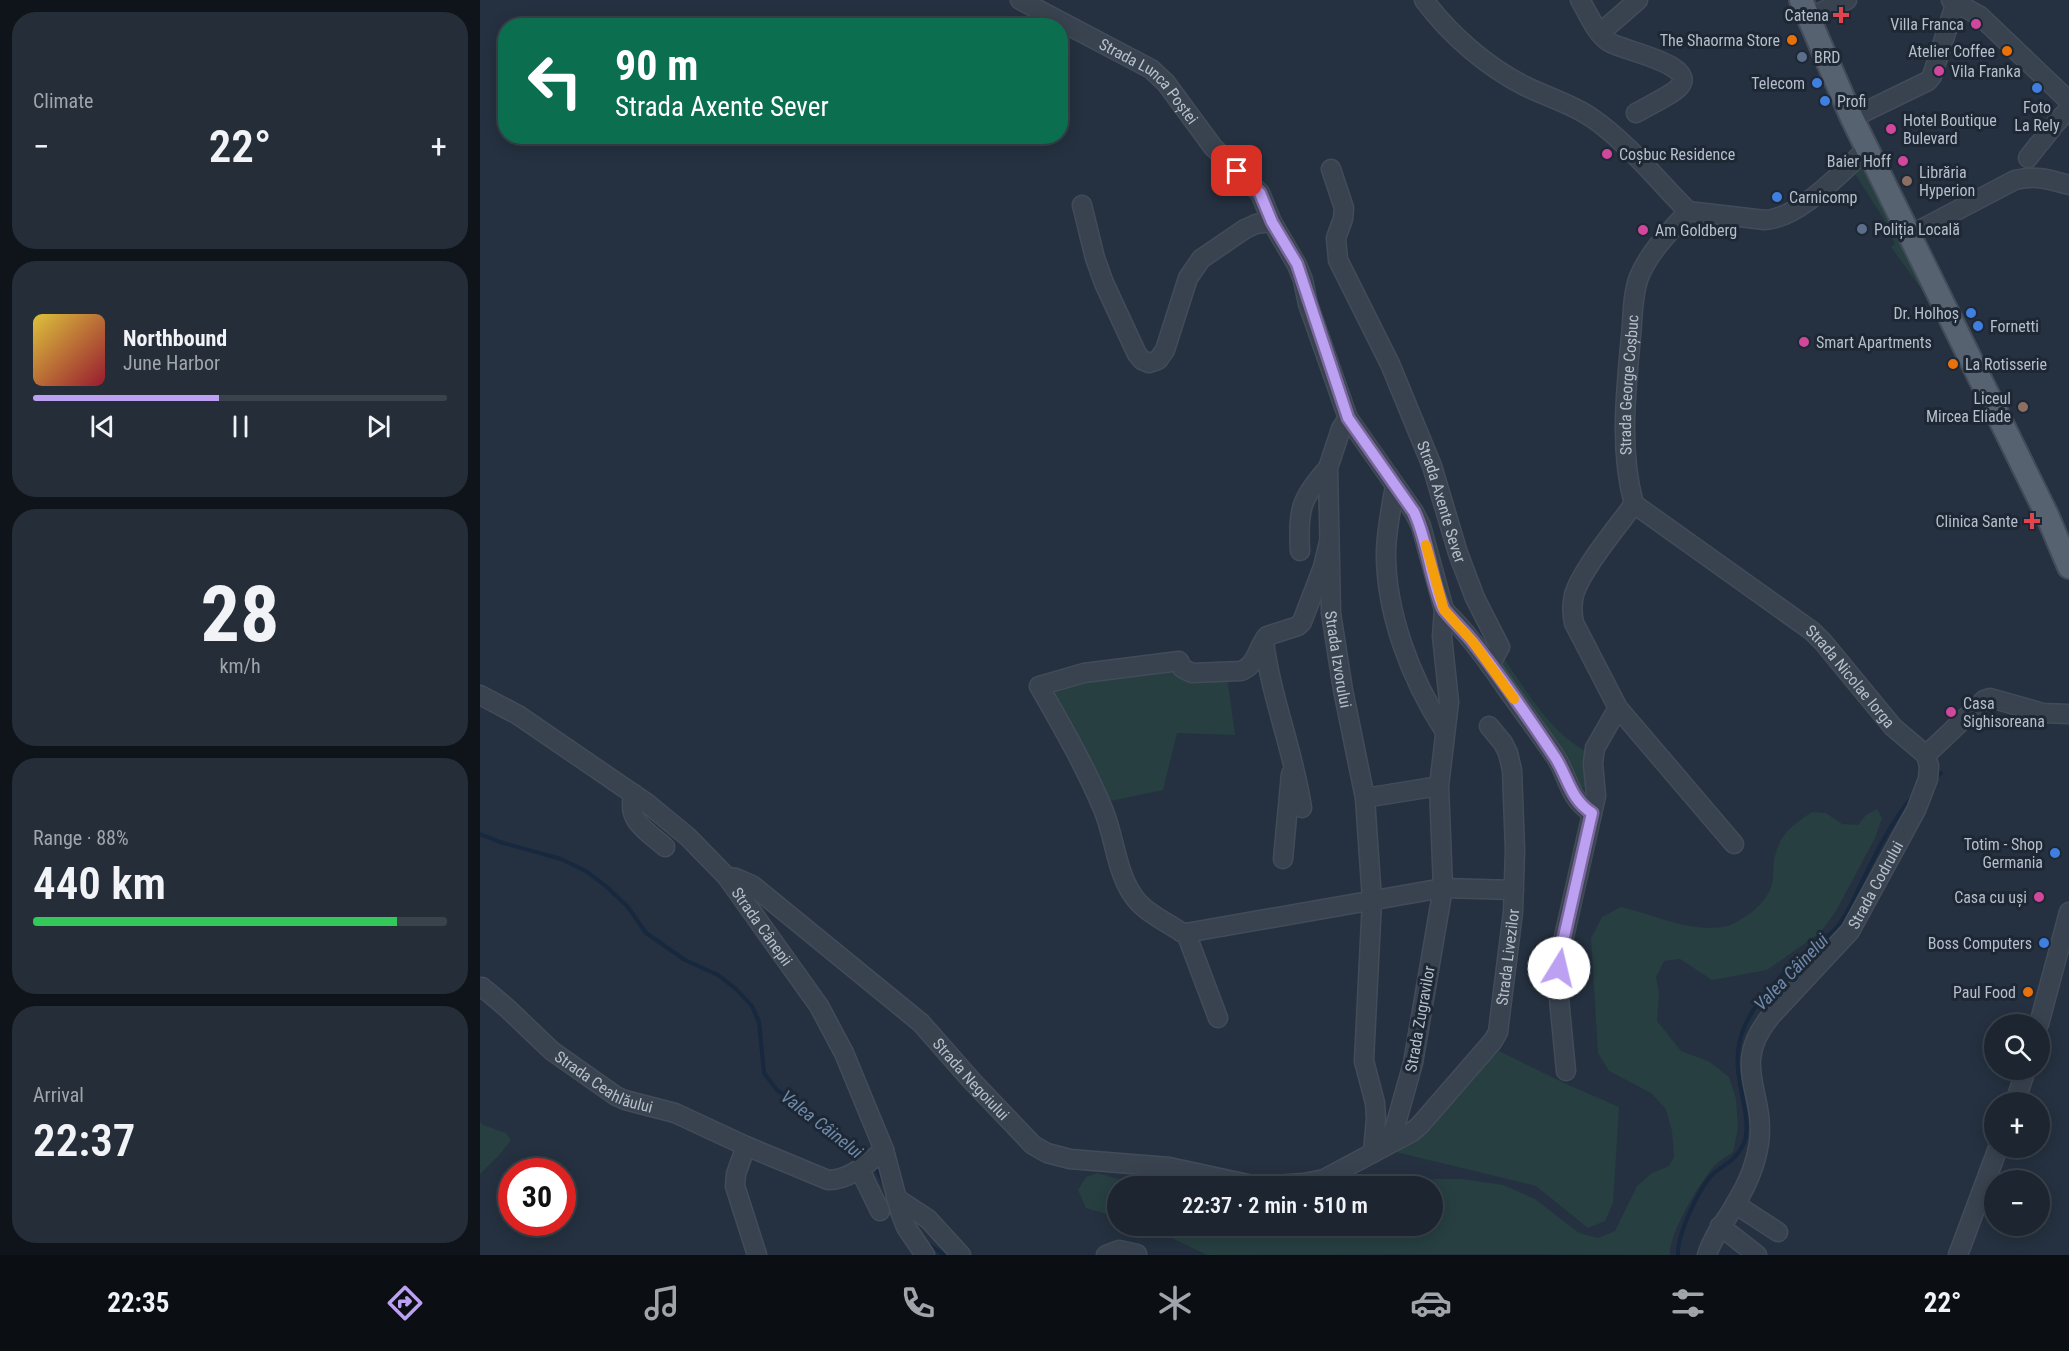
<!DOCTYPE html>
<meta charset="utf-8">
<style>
:root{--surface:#1c2530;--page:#252d38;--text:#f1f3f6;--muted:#a0a5ab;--line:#3a424c;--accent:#bca0f2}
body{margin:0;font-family:"Roboto Condensed",sans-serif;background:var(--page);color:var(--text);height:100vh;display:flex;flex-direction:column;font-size:22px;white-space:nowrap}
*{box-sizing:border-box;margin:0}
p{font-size:20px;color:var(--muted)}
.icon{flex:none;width:33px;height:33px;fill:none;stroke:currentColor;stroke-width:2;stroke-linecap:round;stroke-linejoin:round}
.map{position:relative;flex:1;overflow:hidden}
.panel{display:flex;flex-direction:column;gap:12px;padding:12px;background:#0f141a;width:480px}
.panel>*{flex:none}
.banner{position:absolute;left:18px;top:18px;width:570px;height:126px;border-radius:24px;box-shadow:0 3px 15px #0003,0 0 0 2px var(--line);background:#0b6e4f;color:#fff;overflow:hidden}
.buttons{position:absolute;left:1504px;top:1014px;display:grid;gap:12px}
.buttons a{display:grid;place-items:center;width:66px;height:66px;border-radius:50%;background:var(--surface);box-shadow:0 3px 15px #0003,0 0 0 2px var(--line);font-size:30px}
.speed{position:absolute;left:18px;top:1158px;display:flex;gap:12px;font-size:30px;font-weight:700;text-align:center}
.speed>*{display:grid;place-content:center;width:78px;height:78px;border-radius:50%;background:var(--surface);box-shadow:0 3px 15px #0003,0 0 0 2px var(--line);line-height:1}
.speed .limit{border:9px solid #d22;background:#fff;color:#111}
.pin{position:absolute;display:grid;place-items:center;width:51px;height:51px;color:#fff;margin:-26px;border-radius:12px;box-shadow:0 3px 9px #0006}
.me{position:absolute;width:66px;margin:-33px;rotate:9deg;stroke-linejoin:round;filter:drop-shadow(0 0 4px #0008)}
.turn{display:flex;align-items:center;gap:21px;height:126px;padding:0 18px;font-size:27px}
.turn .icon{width:78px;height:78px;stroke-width:2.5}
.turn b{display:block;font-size:42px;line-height:51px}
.big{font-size:45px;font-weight:600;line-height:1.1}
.panel .tile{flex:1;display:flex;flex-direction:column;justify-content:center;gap:9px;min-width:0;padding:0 21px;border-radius:24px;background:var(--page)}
.panel .dial{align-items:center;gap:0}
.dial b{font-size:78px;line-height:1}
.song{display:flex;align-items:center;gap:18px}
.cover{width:72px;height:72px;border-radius:9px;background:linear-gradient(135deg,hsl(50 70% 55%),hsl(350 70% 35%))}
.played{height:6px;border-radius:3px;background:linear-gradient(90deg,var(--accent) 45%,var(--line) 45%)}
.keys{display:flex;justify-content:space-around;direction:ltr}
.heat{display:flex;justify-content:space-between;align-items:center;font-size:33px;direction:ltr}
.charge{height:9px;border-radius:4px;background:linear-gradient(90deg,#34c759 88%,var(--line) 0)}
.trip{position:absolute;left:627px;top:1176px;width:336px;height:60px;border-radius:30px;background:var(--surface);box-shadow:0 3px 15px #0003,0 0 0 2px var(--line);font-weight:600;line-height:60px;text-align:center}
.tabs{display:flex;height:96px;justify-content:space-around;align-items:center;background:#0b0f13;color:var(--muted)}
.tabs .icon{width:42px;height:42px}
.tabs .current{color:var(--accent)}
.tabs b{font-size:27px;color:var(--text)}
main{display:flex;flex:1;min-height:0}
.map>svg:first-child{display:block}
.green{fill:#273f41}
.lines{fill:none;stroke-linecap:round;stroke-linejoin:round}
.stream{stroke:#17283f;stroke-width:4}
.minor-casing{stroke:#424c59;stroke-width:21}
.major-casing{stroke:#424c59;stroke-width:26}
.minor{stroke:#394350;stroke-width:18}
.major{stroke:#576270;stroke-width:22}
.route-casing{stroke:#7a689d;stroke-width:15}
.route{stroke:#bca0f2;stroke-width:10}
.slow{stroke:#f59e0b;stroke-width:10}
.health-dot{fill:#e0444e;stroke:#1e2835;stroke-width:2}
.hotel-dot{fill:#d1479c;stroke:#1e2835;stroke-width:2}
.food-dot{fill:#e8710a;stroke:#1e2835;stroke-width:2}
.service-dot{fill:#5c6f8a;stroke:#1e2835;stroke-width:2}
.shop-dot{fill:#3f7fe0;stroke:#1e2835;stroke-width:2}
.education-dot{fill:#8d6e63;stroke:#1e2835;stroke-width:2}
.labels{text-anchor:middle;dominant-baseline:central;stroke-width:6;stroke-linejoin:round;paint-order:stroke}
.poi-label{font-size:16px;fill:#b5becb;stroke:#1e2835;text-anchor:end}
.street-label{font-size:16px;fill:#b5becb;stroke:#1e2835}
.water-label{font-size:18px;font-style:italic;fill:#6e89aa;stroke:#1e2835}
</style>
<main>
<section class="panel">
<div class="tile"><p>Climate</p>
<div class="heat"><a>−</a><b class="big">22°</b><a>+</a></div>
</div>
<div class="tile">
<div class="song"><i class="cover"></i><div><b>Northbound</b><p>June Harbor</p></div></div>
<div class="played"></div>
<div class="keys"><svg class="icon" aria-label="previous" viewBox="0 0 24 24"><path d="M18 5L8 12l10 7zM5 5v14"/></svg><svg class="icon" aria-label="pause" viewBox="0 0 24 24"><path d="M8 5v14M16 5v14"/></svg><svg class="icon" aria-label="next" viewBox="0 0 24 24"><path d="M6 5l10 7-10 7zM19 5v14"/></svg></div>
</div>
<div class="tile dial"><b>28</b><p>km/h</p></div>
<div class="tile"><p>Range · 88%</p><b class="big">440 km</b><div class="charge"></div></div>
<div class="tile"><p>Arrival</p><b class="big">22:37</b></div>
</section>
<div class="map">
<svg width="1589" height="1255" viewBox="0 0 1589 1255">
<rect width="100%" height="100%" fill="#253140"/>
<g class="green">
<path d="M1380,167L1385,168L1411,221L1407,224L1372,169Z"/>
<path d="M1414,228L1448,297V298L1411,247L1415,244L1408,230Z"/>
<path d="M1020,653C1044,686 1067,730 1104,750L1105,787L1102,789L1100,788L1020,664Z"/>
<path d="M683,669L712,678L747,676L755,735L697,733L683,790L621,803L594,736L571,686Z"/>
<path d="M1397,809L1402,818L1395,838L1356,911L1341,932L1287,970L1232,980L1200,959L1184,961L1176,977L1179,993L1177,1021L1201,1051L1230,1062L1249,1077L1256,1099L1258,1128L1253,1152C1246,1157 1239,1161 1234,1166C1220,1182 1188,1235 1190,1255L1007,1254L727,1255L667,1226H952V1186H931L951,1179H982L1023,1185L1055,1199L1099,1233L1118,1238L1135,1231L1157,1186L1172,1173L1189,1166L1194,1157L1192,1131L1186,1109L1171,1093L1129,1071L1118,1053L1111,938L1122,917L1141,907C1176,915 1212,934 1248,926C1255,924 1262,918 1268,915C1277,909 1288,897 1291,887C1294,879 1293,869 1294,860C1300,833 1310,827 1332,812L1346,813L1362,824L1378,825L1386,815Z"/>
<path d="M1019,1051L1084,1083L1139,1107L1133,1203L1125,1221L1108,1228L1056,1186L916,1152Z"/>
<path d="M0,1122L3,1125L26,1133L31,1140L20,1154L0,1174Z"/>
<path d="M687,1172L742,1186H677L683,1185Z"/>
<path d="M617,1173L662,1186H638L637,1217L606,1208L598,1190L606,1177Z"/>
</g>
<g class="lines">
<g class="stream">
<path d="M1455,778L1461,773"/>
<path d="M0,834L20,842L81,859L106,871L128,888L148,907L166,933L205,960L238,975L256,989L272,1006L279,1022L284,1073L297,1090L368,1140L387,1159"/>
<path d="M395,1166L404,1183"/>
<path d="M447,1244L465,1255"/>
<path d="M1198,1255C1197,1235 1219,1187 1234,1173C1246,1163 1255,1161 1263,1145C1273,1126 1259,1090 1258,1069C1257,1058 1258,1045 1262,1033C1271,1006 1298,977 1320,959C1333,948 1347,939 1358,926C1369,912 1376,894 1384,878C1398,849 1412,821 1433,796"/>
</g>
<g class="minor-casing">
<g id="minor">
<path id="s1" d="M540,0L671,69L686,83L733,147L780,193L792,222L817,265L823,280L828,304L868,418L934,512L941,526L964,610L962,636L969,702L959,786L963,888L933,1063L915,1127L904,1146"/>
<path d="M944,0C970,35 1007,67 1045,86C1067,97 1092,104 1112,118C1146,141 1179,182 1208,211"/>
<path d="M1100,0C1108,13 1116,34 1129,42C1140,50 1217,64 1200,86C1194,94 1166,107 1156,113"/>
<path d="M1471,0L1500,16L1589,101"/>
<path d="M1328,18L1367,0"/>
<path d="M1120,33L1158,0"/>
<path d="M1372,118L1448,81L1452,76L1476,2"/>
<path d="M1575,124L1589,109"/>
<path d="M1560,143L1572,128"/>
<path d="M1548,158L1558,145"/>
<path id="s2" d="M851,169L864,208L863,219L856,238L858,260L910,364L952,466L978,553L995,598L1020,647L1010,665"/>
<path d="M602,205L615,258L624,283L657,354L662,360L669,363L678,360L685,350L708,278L721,259L765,229L776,224L792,222"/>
<path d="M1208,211L1285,220C1320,218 1361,172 1387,149"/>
<path d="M1430,235L1535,180C1556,175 1568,179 1589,185"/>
<path id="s3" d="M868,418L861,429L848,468L851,613L863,690L885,798L892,900L884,1061L895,1103L896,1118L893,1153"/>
<path d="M915,486C911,507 907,528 906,550C905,612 931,679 964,730"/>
<path d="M1154,504C1138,526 1101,570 1094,595C1092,604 1092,614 1094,623L1138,708L1254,844"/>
<path id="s4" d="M1154,504L1332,631L1343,642L1413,727L1446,755"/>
<path id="s5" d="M1154,504C1139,450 1146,391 1151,336C1153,317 1152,296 1159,277C1169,252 1190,232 1208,211"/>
<path d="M849,542L843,567L822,622L818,626L787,636C777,648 777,665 761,671L712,673L702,668L699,661L604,673L559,686C582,726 605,766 623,809C636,840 636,878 659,903C670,915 688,923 701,932L706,933L963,888L1034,890"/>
<path d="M820,551C818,510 820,499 848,468"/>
<path d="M964,610C988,633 1008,661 1027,689C1043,711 1059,733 1075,756C1089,777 1088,798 1112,813"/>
<path d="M784,641C791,698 814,752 822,808"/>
<path id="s6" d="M0,695L38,715L168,804L208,837L247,877L339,1006L364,1053L404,1150L421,1214L426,1227L445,1255"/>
<path d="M1446,755L1504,700L1510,698L1563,713L1589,714"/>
<path d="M154,794C145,820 167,831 185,847"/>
<path d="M885,798L959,786"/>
<path d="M803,859L811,774"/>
<path id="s7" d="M247,877L256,878L272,885L441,1023L492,1081L553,1145L567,1153L590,1159L689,1167L777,1186"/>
<path d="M706,933L738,1018"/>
<path id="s8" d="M2,987L27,1008L72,1051L136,1096L145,1100L195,1113L266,1146L348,1180C370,1180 388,1163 404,1150"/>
<path d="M1559,1024L1589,912"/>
<path d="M1086,1071L1078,988L1081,950L1116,796L1113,763L1115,748L1138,708"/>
<path d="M1535,1102L1546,1070"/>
<path d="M266,1146L256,1174L255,1186L277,1255"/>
<path d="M380,1170L400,1211"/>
<path id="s9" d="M778,1186L824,1183L844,1179L932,1132L940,1125L1013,1041L1018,1032L1033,912L1035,850L1032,770L1028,753L1023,743L1009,726"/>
<path d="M416,1198L448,1219L481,1255"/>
<path d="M1255,1204L1298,1232"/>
<path d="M1240,1226L1277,1255"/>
<path d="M626,1255L639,1250L657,1254"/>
<path id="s10" d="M1227,1255C1233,1235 1246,1221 1256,1203C1267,1185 1276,1164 1279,1143C1286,1092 1250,1066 1290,1017L1370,931L1436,810L1448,779L1449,766L1446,755"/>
<path d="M1478,1255L1518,1148"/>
</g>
</g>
<g class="major-casing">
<path id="major" d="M1321,0L1372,118L1567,515L1589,567"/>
</g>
<use href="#minor" class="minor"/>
<use href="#major" class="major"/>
</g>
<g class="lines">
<g class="route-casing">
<path id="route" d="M757,171L780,193L792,222L817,264L868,418L934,512C948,542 950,577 963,608C966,614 987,634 993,642C1022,678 1049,718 1075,757C1088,777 1090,799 1112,813L1081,950L1079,968"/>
</g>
<use href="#route" class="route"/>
<path class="slow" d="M946,545L964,610L993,642L1034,699"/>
</g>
<g class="health-dot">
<path d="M1358 6h6v6h6v6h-6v6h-6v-6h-6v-6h6z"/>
<path d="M1549 512h6v6h6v6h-6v6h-6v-6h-6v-6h6z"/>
</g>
<g class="hotel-dot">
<circle cx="1496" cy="24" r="6"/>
<circle cx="1459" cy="71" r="6"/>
<circle cx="1411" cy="129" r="6"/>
<circle cx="1127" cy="154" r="6"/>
<circle cx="1423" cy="161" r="6"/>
<circle cx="1163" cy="230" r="6"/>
<circle cx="1324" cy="342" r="6"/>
<circle cx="1471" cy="712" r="6"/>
<circle cx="1559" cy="897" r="6"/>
</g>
<g class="food-dot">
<circle cx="1312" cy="40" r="6"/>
<circle cx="1527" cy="51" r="6"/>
<circle cx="1473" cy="364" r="6"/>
<circle cx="1548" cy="992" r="6"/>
</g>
<g class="service-dot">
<circle cx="1322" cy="57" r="6"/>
<circle cx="1382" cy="229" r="6"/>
</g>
<g class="shop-dot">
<circle cx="1337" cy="83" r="6"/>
<circle cx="1557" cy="88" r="6"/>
<circle cx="1345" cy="101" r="6"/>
<circle cx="1297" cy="197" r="6"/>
<circle cx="1491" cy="313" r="6"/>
<circle cx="1498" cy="326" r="6"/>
<circle cx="1575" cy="853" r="6"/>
<circle cx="1564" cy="943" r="6"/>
</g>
<g class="education-dot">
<circle cx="1427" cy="181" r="6"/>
<circle cx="1543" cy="407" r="6"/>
</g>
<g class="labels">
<g class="poi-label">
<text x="1349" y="15">Catena</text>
<text x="1484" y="24">Villa Franca</text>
<text x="1300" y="40">The Shaorma Store</text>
<text x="1515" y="51">Atelier Coffee</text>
<text x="1334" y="57" text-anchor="start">BRD</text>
<text x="1471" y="71" text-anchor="start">Vila Franka</text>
<text x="1325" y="83">Telecom</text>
<text x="1357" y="101" text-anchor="start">Profi</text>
<text x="1557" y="107" text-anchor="middle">Foto<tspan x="1557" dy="18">La Rely</tspan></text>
<text x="1423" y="120" text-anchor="start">Hotel Boutique<tspan x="1423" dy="18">Bulevard</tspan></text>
<text x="1139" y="154" text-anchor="start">Coșbuc Residence</text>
<text x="1411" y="161">Baier Hoff</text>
<text x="1439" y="172" text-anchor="start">Librăria<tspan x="1439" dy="18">Hyperion</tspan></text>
<text x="1309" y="197" text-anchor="start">Carnicomp</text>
<text x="1394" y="229" text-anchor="start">Poliția Locală</text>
<text x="1175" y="230" text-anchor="start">Am Goldberg</text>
<text x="1479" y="313">Dr. Holhoș</text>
<text x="1510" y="326" text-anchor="start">Fornetti</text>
<text x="1336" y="342" text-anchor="start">Smart Apartments</text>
<text x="1485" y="364" text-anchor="start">La Rotisserie</text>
<text x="1531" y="398">Liceul<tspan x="1531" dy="18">Mircea Eliade</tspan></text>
<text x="1538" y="521">Clinica Sante</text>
<text x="1483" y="703" text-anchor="start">Casa<tspan x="1483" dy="18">Sighisoreana</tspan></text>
<text x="1563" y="844">Totim - Shop<tspan x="1563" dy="18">Germania</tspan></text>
<text x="1547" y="897">Casa cu uși</text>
<text x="1552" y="943">Boss Computers</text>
<text x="1536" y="992">Paul Food</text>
</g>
<g class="street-label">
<text stroke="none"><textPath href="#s1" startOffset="154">Strada Lunca Poștei</textPath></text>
<text stroke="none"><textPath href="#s5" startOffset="120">Strada George Coșbuc</textPath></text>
<text stroke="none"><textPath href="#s2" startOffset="358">Strada Axente Sever</textPath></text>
<text stroke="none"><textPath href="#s3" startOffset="246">Strada Izvorului</textPath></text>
<text stroke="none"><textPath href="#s4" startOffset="278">Strada Nicolae Iorga</textPath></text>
<text stroke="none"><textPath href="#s10" startOffset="426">Strada Codrului</textPath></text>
<text stroke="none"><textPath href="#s6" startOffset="369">Strada Cânepii</textPath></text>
<text stroke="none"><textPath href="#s9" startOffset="374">Strada Livezilor</textPath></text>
<text transform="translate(940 1019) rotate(-80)">Strada Zugravilor</text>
<text stroke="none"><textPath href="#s7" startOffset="320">Strada Negoiului</textPath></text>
<text stroke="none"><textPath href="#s8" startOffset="156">Strada Ceahlăului</textPath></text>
</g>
<g class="water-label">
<text transform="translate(1311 972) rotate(-46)">Valea Câinelui</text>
<text transform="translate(342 1124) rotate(38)">Valea Câinelui</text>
</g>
</g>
</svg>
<div class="buttons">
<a><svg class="icon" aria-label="search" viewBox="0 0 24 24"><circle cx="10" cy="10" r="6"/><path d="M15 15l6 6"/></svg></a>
<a>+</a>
<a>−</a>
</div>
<div class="speed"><div class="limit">30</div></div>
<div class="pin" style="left:757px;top:171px;background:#d93025"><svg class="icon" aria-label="arrive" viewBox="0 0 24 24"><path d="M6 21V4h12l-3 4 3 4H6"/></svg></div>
<svg class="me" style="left:1079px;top:968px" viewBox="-20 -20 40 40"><circle r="19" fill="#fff"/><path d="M0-13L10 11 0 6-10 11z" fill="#bca0f2"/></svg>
<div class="trip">22:37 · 2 min · 510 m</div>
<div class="banner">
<div class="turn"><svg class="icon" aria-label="left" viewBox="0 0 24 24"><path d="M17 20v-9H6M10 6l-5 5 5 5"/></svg><div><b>90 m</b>Strada Axente Sever</div></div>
</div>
</div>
</main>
<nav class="tabs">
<b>22:35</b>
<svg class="icon current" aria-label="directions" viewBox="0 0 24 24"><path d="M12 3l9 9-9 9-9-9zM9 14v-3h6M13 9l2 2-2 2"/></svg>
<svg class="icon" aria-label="music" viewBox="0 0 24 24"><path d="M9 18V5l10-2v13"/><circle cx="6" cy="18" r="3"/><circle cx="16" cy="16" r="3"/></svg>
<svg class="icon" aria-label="phone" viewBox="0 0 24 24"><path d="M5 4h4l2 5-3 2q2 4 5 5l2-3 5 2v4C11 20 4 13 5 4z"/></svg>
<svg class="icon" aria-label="climate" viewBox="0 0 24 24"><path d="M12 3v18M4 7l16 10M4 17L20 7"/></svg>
<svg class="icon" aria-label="car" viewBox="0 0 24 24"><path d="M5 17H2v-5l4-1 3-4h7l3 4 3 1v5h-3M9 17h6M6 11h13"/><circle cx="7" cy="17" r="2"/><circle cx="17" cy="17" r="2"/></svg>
<svg class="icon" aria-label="filters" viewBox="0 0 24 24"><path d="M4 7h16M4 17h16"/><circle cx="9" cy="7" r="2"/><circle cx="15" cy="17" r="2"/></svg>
<b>22°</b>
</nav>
